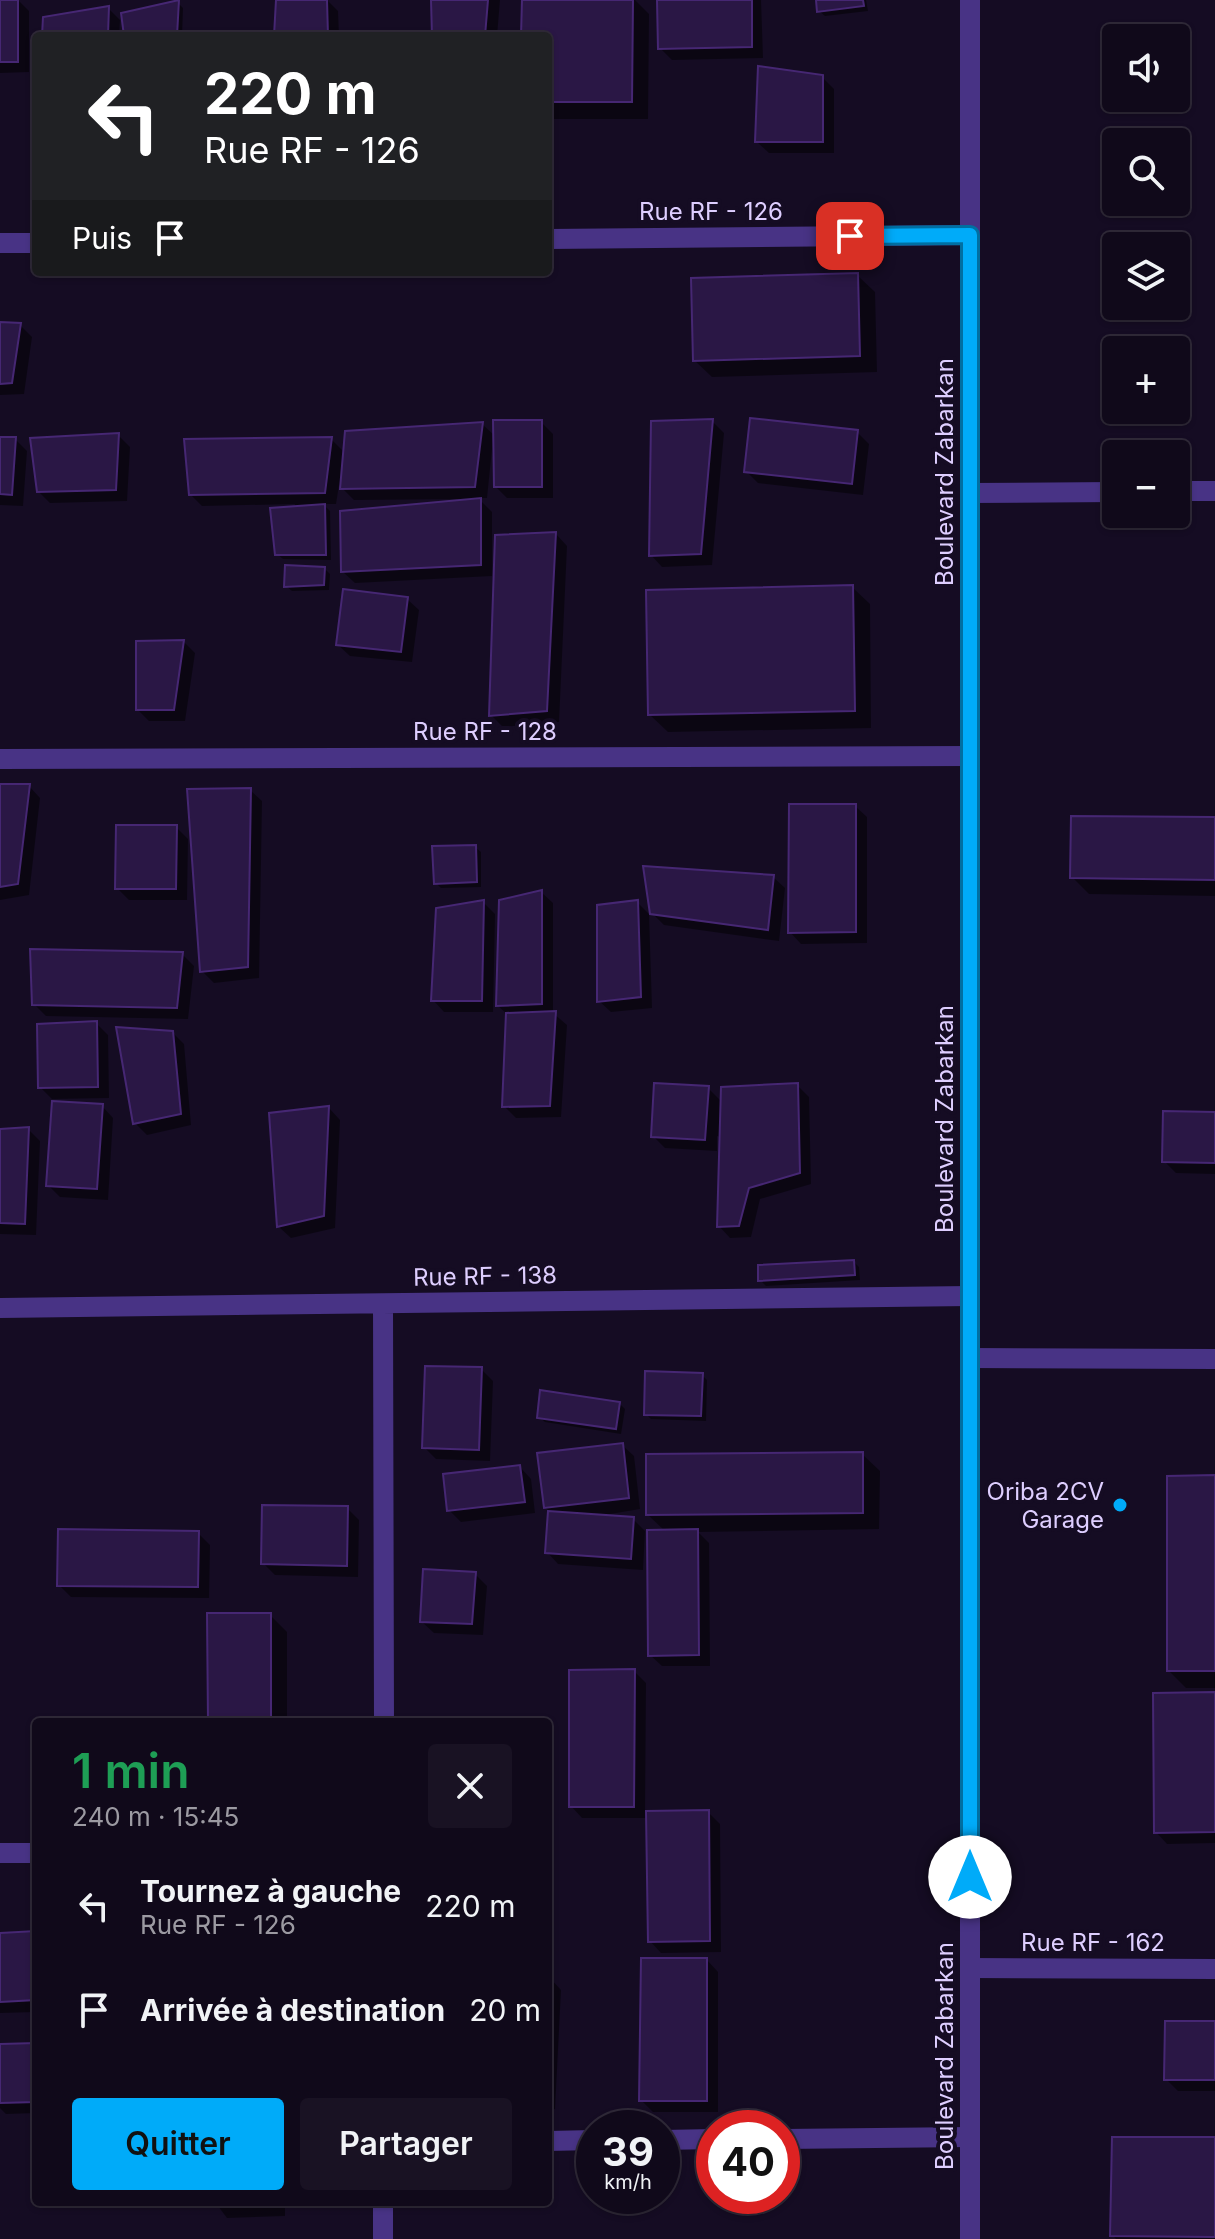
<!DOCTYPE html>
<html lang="fr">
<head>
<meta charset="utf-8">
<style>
  body { margin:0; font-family:Inter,sans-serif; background:#191223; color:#f1f3f6; height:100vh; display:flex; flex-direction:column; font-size:30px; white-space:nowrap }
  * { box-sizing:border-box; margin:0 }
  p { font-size:26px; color:#9c9aa2 }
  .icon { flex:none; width:44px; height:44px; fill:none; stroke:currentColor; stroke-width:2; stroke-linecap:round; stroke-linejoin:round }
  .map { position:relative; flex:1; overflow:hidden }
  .sheet { position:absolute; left:32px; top:1718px; width:520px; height:488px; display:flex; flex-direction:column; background:#10091a; border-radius:8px; box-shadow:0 2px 6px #0004,0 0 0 2px #302a39 }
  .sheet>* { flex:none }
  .guide { position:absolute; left:32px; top:32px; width:520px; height:244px; border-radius:8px; box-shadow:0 2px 6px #0004,0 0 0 2px #302a39; background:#202124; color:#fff; overflow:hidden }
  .fabs { position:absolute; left:1102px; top:24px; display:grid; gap:16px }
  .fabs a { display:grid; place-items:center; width:88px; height:88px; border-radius:8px; background:#10091a; box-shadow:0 2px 6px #0004,0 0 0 2px #302a39; font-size:40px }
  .speed { position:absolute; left:576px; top:2110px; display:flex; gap:16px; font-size:40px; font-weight:700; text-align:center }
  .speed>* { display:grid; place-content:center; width:104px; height:104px; border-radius:50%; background:#10091a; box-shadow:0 2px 6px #0004,0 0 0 2px #302a39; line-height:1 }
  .speed small { font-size:20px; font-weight:400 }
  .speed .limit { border:12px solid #d22; background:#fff; color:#111 }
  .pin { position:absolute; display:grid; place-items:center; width:68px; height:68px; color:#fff; margin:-34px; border-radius:16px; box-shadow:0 4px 12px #0006 }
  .me { position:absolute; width:88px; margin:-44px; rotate:0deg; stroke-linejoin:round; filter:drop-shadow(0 0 6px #0008) }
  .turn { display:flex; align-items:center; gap:28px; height:168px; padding:0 40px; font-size:36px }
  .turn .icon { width:104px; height:104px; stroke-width:2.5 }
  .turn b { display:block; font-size:56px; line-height:68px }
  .then { display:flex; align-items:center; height:76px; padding:0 40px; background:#0003; gap:16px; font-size:30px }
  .round { display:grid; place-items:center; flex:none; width:84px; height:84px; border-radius:8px; background:#191223 }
  .head { display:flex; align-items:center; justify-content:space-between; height:136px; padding:0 40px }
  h1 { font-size:48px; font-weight:600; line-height:60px; color:#1e9e55 }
  .cta { display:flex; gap:16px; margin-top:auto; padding:16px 40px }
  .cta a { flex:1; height:92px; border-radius:8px; background:#00abf9; color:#111; font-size:32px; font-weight:600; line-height:92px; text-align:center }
  .cta a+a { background:#191223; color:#f1f3f6 }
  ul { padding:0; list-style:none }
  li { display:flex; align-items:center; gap:24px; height:104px; padding:0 40px }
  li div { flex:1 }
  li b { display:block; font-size:30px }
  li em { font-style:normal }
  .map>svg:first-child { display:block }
  .shadow { fill:#0007 }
  .building { fill:#2a1745; stroke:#462773; stroke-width:2 }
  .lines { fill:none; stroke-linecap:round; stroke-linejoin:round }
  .minor { stroke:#483385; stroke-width:20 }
  .tertiary { stroke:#483385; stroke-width:20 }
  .route-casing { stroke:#006fa2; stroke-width:20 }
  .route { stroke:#00abf9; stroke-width:14 }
  .poi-dot { fill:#00abf9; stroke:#150c23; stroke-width:3 }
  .labels { text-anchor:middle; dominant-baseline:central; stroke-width:8; stroke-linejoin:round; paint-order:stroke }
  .street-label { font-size:24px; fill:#deceff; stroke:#150c23 }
  .poi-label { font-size:24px; fill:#deceff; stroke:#150c23; text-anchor:end }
</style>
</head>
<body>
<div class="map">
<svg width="1215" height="2239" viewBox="0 0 1215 2239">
  <rect width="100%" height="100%" fill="#150c23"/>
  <!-- shadow -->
  <path class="shadow" d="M 0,0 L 18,0 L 29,11 L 29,72 L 0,73 Z
    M 327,0 L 338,11 L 339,36 L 275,36 L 278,1 Z
    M 433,0 L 500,0 L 497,36 L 434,36 Z
    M 524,0 L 635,0 L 649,14 L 648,119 L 548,119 L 548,36 L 523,36 Z
    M 659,0 L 761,0 L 763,58 L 672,60 L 660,48 Z
    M 818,0 L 866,0 L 868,11 L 825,16 L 819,11 Z
    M 178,3 L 183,8 L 182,36 L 126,36 Z
    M 108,8 L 120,20 L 119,36 L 44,36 Z
    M 822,77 L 834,89 L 834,153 L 769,153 L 757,142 Z
    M 857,275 L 875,292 L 877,372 L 712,377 L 694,360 Z
    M 0,324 L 20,325 L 32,337 L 24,394 L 0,395 Z
    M 712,421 L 724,433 L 712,565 L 662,567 L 651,555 Z
    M 541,422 L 553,434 L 553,498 L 507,498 L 496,487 L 492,449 L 487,498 L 478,498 L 492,512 L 492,576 L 355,583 L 343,572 L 465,502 L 465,499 L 354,500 L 339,485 L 336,504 L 323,504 L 330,511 L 331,560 L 283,559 L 277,554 L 295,504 L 202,506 L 190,494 L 331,439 L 345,453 L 482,424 L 495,436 Z
    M 857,432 L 869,444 L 863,495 L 758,483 L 746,471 Z
    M 118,435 L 130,447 L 127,501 L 50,503 L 38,491 Z
    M 0,439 L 15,439 L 27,451 L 23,506 L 0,505 Z
    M 556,534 L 567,546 L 559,722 L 503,727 L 491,715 Z
    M 324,568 L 330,574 L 329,590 L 292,591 L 286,586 Z
    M 852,587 L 870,604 L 871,728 L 668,732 L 650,715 Z
    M 407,599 L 419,610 L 412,662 L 350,656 L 338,645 Z
    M 184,642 L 195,653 L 185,721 L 149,721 L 138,710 Z
    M 0,786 L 29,786 L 40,798 L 29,895 L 0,900 Z
    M 250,790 L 262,801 L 259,978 L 214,983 L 202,971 Z
    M 855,806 L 867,817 L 867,943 L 801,944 L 790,932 Z
    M 1215,819 L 1215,896 L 1089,894 L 1072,877 Z
    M 176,827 L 188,839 L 187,900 L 129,900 L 117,888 Z
    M 475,847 L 481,852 L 481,887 L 441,888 L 436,883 Z
    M 773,877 L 785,888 L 779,941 L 664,925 L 652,913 Z
    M 541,892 L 553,903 L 553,1013 L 567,1025 L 561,1117 L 516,1118 L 504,1106 L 508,1015 L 498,1006 Z
    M 483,902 L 495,914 L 493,1012 L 444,1012 L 433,1000 Z
    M 637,902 L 649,914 L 652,1008 L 611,1012 L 599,1001 Z
    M 182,954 L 194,966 L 188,1019 L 46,1016 L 34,1004 Z
    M 96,1023 L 108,1035 L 109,1098 L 52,1099 L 40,1087 Z
    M 172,1032 L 184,1044 L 191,1125 L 147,1135 L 135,1123 Z
    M 797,1085 L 809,1097 L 811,1184 L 760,1199 L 751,1237 L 730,1238 L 719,1226 L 721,1137 L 717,1136 L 717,1151 L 665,1148 L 653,1136 L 708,1088 L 722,1102 Z
    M 102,1106 L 113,1118 L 108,1200 L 60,1197 L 48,1185 Z
    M 329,1108 L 340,1120 L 335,1228 L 291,1238 L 279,1227 L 271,1115 Z
    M 1215,1114 L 1215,1174 L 1176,1173 L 1164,1161 Z
    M 28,1129 L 40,1141 L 36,1235 L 0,1234 L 0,1131 Z
    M 854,1262 L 859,1267 L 860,1280 L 766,1286 L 760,1280 Z
    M 481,1369 L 493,1381 L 490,1461 L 436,1459 L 424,1447 Z
    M 702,1375 L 707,1380 L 706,1421 L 651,1419 L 646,1414 Z
    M 620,1404 L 625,1409 L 621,1434 L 545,1422 L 539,1417 Z
    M 622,1445 L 634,1456 L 640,1509 L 598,1516 L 633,1519 L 645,1531 L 643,1570 L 558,1564 L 547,1552 L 550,1512 L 546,1508 Z
    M 862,1454 L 880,1471 L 879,1529 L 698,1532 L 709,1543 L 710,1666 L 662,1666 L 650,1655 L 665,1531 L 648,1515 Z
    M 520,1467 L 531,1479 L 535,1513 L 461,1522 L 449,1510 Z
    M 1215,1477 L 1215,1688 L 1186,1688 L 1169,1671 Z
    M 347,1508 L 359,1520 L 358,1577 L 275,1575 L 263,1563 Z
    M 198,1533 L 210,1545 L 209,1598 L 71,1597 L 59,1585 Z
    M 475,1574 L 487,1586 L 483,1635 L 434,1633 L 422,1622 Z
    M 270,1615 L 287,1632 L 287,1722 L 210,1722 Z
    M 634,1671 L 646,1683 L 645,1813 L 708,1812 L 720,1824 L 721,1952 L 661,1953 L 650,1941 L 648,1818 L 582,1818 L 571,1806 Z
    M 1215,1694 L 1215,1843 L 1167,1844 L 1156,1832 Z
    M 36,1933 L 36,2012 L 0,2013 L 0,1935 Z
    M 707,1960 L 718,1972 L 718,2112 L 653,2112 L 641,2100 Z
    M 550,1978 L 561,1990 L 555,2109 L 548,2110 Z
    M 1215,2023 L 1215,2091 L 1178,2091 L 1166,2079 Z
    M 36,2045 L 36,2113 L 6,2114 L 0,2108 L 0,2046 Z
    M 1215,2139 L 1215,2239 L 1116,2239 L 1112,2235 Z
    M 215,2202 L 285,2202 L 285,2216 L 227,2218 Z"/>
  <!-- building -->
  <path class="building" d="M 0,0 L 18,0 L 18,62 L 0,62 Z
    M 179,0 L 177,36 L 124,36 L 121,13 Z
    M 276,0 L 327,0 L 328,36 L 274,36 Z
    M 431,0 L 488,0 L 485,36 L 432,36 Z
    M 522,0 L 633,0 L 632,102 L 548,102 L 548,36 L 521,36 Z
    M 657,0 L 752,0 L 752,47 L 658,49 Z
    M 816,0 L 863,0 L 864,6 L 817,12 Z
    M 109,6 L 108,36 L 42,36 L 43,17 Z
    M 758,66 L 823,75 L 823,142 L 755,142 Z
    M 858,273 L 860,356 L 693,361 L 691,278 Z
    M 0,322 L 21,323 L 12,383 L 0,384 Z
    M 750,418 L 858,430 L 852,484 L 744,472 Z
    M 713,419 L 701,554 L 649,556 L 651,421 Z
    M 493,420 L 542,420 L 542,487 L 494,487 Z
    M 483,422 L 475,487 L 340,489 L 345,431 Z
    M 119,433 L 116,490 L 37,492 L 30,438 Z
    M 0,437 L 16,437 L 12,495 L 0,494 Z
    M 332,437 L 325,493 L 189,495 L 184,439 Z
    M 481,498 L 481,565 L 341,572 L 340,511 Z
    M 325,504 L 326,555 L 275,555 L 270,508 Z
    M 556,532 L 547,711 L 489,716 L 495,535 Z
    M 285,565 L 325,567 L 324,585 L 284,587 Z
    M 853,585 L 855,711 L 648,715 L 646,590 Z
    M 343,589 L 408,597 L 401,652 L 336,645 Z
    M 184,640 L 174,710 L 136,710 L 136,641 Z
    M 0,784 L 30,784 L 18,884 L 0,887 Z
    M 251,788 L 248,967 L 200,972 L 187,789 Z
    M 789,804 L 856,804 L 856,932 L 788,933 Z
    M 1071,816 L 1215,817 L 1215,880 L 1070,878 Z
    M 116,825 L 177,825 L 176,889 L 115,889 Z
    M 476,845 L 477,882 L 434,884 L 432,846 Z
    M 643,866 L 774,875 L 768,930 L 650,914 Z
    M 542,890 L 542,1004 L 496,1006 L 499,900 Z
    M 484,900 L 482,1001 L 431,1001 L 436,908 Z
    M 638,900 L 641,997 L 597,1002 L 597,905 Z
    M 30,949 L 183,952 L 177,1008 L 32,1005 Z
    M 556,1011 L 550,1106 L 502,1107 L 506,1013 Z
    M 97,1021 L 98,1087 L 38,1088 L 37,1024 Z
    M 116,1027 L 173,1031 L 181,1114 L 133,1124 Z
    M 654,1083 L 709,1086 L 705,1140 L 651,1137 Z
    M 798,1083 L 800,1173 L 749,1188 L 739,1226 L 717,1227 L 721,1087 Z
    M 52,1101 L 103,1104 L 97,1189 L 46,1186 Z
    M 329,1106 L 324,1216 L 277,1227 L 269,1113 Z
    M 1163,1111 L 1215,1112 L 1215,1163 L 1162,1162 Z
    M 29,1127 L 25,1224 L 0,1223 L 0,1129 Z
    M 854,1260 L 855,1275 L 758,1281 L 758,1265 Z
    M 425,1366 L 482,1367 L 479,1450 L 422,1448 Z
    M 645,1371 L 703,1373 L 701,1416 L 644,1415 Z
    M 540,1390 L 620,1402 L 616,1429 L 537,1418 Z
    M 623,1443 L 629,1498 L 544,1508 L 537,1453 Z
    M 863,1452 L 863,1513 L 646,1515 L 646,1454 Z
    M 520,1465 L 525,1502 L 447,1511 L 443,1474 Z
    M 1215,1475 L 1215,1671 L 1167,1671 L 1167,1476 Z
    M 262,1505 L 348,1506 L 347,1566 L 261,1564 Z
    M 548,1511 L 634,1517 L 631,1559 L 545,1553 Z
    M 58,1529 L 199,1531 L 198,1587 L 57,1586 Z
    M 698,1529 L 699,1655 L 648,1656 L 647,1530 Z
    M 423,1569 L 476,1572 L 472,1624 L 420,1622 Z
    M 207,1613 L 271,1613 L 271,1722 L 208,1722 Z
    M 635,1669 L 634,1807 L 569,1807 L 569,1670 Z
    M 1215,1692 L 1215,1832 L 1154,1833 L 1153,1693 Z
    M 709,1810 L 710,1941 L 648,1942 L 646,1811 Z
    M 36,1931 L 36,2000 L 0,2002 L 0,1933 Z
    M 641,1958 L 707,1958 L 707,2101 L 639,2101 Z
    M 1165,2021 L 1215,2021 L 1215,2080 L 1164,2080 Z
    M 36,2043 L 36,2102 L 0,2103 L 0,2044 Z
    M 1112,2137 L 1215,2137 L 1215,2237 L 1110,2236 Z
    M 213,2202 L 274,2202 L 274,2205 L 213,2207 Z"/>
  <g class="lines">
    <!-- minor -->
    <path class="minor" d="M 548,239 L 970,235
      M 0,243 L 36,243
      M 1176,491 L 1215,491
      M 970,493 L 1116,492
      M 0,759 L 970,756
      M 383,1304 L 384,1722
      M 0,1308 L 970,1296
      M 970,1358 L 1215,1359
      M 0,1853 L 36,1853
      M 970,1968 L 1215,1969
      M 782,2139 L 970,2137
      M 662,2140 L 714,2139
      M 548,2141 L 594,2140
      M 383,2239 L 383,2202"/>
    <!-- tertiary -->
    <path class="tertiary" d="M 970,0 L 970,2239"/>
  </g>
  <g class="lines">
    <!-- route casing -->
    <g class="route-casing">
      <path id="route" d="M 850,236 L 970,235 L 970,1877"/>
    </g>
    <!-- route -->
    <use href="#route" class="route"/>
  </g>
  <!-- markers -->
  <circle class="poi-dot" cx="1120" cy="1505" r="8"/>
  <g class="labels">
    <!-- street labels -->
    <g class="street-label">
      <text x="711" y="211">Rue RF - 126</text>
      <text transform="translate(944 472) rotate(-90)">Boulevard Zabarkan</text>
      <text x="485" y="731">Rue RF - 128</text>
      <text transform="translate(944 1119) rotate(-90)">Boulevard Zabarkan</text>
      <text transform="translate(485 1276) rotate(-1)">Rue RF - 138</text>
      <text x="1093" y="1942">Rue RF - 162</text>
      <text transform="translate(944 2056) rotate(-90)">Boulevard Zabarkan</text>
    </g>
    <!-- poi labels -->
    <g class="poi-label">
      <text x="1104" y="1491">Oriba 2CV<tspan x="1104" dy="28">Garage</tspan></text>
    </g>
  </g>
</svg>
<div class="fabs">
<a><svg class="icon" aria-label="sound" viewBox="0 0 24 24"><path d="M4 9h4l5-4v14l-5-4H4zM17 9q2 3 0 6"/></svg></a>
<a><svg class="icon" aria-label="search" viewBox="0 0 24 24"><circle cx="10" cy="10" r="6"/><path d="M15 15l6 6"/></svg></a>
<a><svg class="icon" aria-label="layers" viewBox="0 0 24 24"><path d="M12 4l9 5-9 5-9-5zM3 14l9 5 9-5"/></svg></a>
<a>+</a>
<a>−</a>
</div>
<div class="speed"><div>39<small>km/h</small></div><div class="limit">40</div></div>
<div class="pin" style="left:850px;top:236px;background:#d93025"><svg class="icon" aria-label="arrive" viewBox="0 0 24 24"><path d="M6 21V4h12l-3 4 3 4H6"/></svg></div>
<svg class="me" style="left:970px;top:1877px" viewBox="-20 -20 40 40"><circle r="19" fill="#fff"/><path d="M0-13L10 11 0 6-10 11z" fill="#00abf9"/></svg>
<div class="guide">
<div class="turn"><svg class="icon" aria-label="left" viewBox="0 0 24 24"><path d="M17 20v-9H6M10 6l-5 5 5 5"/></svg><div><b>220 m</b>Rue RF - 126</div></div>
<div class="then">Puis<svg class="icon" aria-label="arrive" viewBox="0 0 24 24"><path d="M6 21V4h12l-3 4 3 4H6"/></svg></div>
</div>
<section class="sheet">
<div class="head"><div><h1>1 min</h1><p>240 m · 15:45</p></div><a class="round"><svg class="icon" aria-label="close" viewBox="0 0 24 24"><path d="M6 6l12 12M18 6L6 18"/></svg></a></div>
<ul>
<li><svg class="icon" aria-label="left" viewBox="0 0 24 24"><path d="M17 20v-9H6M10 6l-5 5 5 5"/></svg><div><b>Tournez à gauche</b><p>Rue RF - 126</p></div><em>220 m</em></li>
<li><svg class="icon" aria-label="arrive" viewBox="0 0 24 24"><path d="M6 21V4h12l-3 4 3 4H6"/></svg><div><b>Arrivée à destination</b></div><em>20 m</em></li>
</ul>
<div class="cta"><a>Quitter</a><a>Partager</a></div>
</section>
</div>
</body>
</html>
